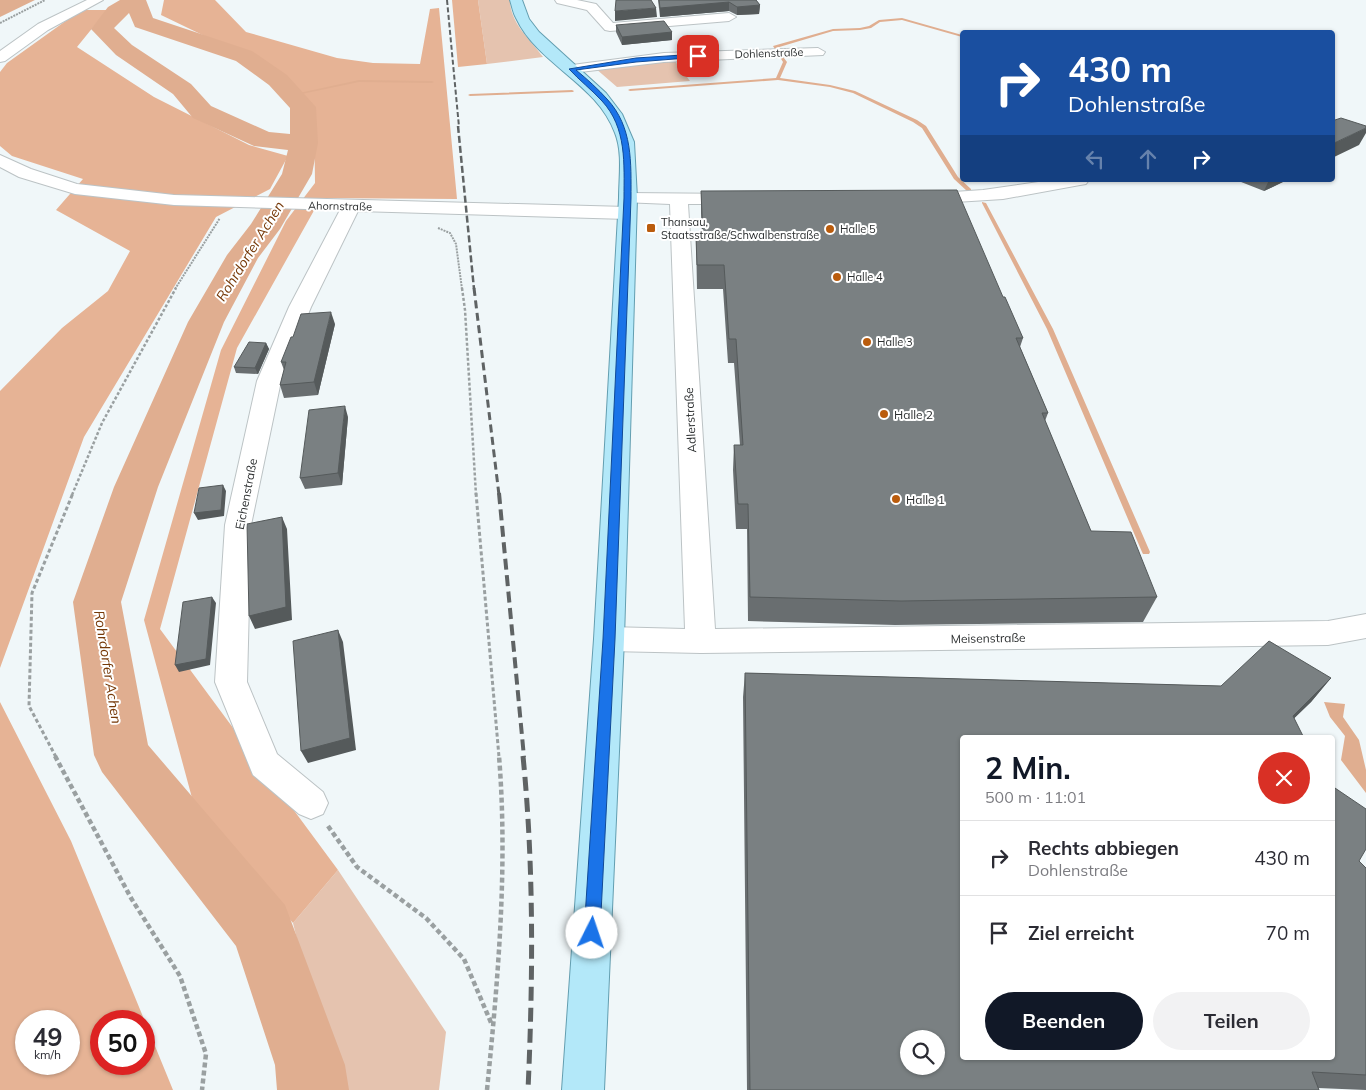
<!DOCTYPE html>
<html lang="de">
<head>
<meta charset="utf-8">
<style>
  body { margin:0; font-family:Mulish,sans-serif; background:#f2f2f3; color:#2b2b33; height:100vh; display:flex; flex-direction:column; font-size:19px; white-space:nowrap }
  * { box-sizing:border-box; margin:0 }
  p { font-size:16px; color:#7c7c81 }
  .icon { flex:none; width:28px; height:28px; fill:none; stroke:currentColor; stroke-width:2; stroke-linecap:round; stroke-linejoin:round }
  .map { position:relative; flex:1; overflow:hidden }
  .drawer { position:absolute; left:960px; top:735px; width:375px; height:325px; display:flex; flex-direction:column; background:#fff; border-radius:5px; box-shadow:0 1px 4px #0004 }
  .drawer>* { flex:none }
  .hud { position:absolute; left:960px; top:30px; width:375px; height:152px; border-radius:5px; box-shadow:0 1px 4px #0004; background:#1a4fa0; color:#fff; overflow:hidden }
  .fabs { position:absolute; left:900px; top:1030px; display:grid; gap:10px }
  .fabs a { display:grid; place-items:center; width:45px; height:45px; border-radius:50%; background:#fff; box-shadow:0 1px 4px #0004; font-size:25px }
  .speed { position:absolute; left:15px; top:1010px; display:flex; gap:10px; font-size:25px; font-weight:700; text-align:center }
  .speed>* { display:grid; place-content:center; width:65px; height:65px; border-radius:50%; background:#fff; box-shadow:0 1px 4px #0004; line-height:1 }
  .speed small { font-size:12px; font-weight:400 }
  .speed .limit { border:8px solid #d22; background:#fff; color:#111 }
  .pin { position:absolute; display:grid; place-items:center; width:42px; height:42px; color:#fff; margin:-21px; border-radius:10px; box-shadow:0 2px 8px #0006 }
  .me { position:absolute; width:55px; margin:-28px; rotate:4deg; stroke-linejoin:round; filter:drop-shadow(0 0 4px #0008) }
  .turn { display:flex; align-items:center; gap:18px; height:105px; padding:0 25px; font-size:22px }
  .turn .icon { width:65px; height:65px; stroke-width:2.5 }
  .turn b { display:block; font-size:35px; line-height:42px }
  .lanes { display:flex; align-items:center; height:48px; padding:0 25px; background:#0003; justify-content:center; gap:25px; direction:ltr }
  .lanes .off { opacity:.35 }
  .round { display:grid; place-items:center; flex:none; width:52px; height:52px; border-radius:26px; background:#f2f2f3 }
  .headline { display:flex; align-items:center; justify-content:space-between; height:85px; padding:0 25px }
  h1 { font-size:30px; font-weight:700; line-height:38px; color:#111827 }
  .cta { display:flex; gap:10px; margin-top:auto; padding:10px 25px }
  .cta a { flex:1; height:58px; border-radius:30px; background:#111827; color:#fff; font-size:20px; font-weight:700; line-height:58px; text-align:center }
  .cta a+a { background:#f2f2f3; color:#2b2b33 }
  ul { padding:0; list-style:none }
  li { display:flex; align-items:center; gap:15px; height:75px; padding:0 25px; border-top:1px solid #e1e1e2 }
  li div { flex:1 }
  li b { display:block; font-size:19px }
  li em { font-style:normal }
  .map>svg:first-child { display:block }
  .green { fill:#e5c3af }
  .forest { fill:#e6b395; fill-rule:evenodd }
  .water { fill:#e0ae90 }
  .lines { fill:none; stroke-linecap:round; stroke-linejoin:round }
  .stream { fill:#e0ae90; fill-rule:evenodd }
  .river { fill:#e0ae90; fill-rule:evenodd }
  .minor-casing { stroke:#bcc3c5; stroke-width:2 }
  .major-casing { stroke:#639eb0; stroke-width:2 }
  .path-far3 { stroke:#9aa0a1; stroke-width:2; stroke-dasharray:2 1; stroke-linecap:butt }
  .path-far2 { stroke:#9aa0a1; stroke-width:2.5; stroke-dasharray:3 2; stroke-linecap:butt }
  .path-far1 { stroke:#9aa0a1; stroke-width:3; stroke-dasharray:4 2.5; stroke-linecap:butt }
  .path { stroke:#9aa0a1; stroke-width:4.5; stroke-dasharray:5 3; stroke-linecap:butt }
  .minor { fill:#fff; fill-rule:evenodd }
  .major { fill:#b3e8f9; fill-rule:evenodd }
  .rail-far4 { stroke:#5f6364; stroke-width:2; stroke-dasharray:5 2.5; stroke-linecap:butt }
  .rail-far3 { stroke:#5f6364; stroke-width:2.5; stroke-dasharray:7 3; stroke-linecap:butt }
  .rail-far2 { stroke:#5f6364; stroke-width:3; stroke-dasharray:8 4.5; stroke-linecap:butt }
  .rail-far1 { stroke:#5f6364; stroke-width:4; stroke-dasharray:11 5.5; stroke-linecap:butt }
  .rail { stroke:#5f6364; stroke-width:5; stroke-dasharray:14 7; stroke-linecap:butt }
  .wall { fill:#696e70 }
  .shaded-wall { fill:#555a5b }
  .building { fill:#7a8082; stroke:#555a5b; fill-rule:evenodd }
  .route { fill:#1a73e8; stroke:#114b97 }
  .poi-dot { fill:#ba5c0d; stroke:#fff; stroke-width:2 }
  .labels { text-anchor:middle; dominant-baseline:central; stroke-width:4; stroke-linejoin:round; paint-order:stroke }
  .far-street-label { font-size:11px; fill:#2c2f30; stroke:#fff }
  .far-poi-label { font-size:11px; fill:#2c2f30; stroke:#fff; text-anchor:start }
  .poi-label { font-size:12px; fill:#2c2f30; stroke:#fff; text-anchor:start }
  .street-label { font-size:12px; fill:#2c2f30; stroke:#fff }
  .water-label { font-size:14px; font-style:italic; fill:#763908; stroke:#fff }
</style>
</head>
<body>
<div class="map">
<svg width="1366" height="1090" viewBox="0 0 1366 1090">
  <rect width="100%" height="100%" fill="#f0f7f9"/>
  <!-- green -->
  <path class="green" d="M 478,0 L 510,0 C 510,23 530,39 543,57 L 487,64 Z
    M 675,61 L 690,81 L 617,87 L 595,68 Z
    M 338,870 L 446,1032 L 439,1090 L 330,1090 L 329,1068 L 293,923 Z"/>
  <!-- forest -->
  <path class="forest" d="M 164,0 L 215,0 L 246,32 L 337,58 L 373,63 L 420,64 L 430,9 L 439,8 L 457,199 L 321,198 L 237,348 L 160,629 L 338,870 L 293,923 L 195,809 L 144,620 L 221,350 L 286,221 L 315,183 L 314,107 L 242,54 L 161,15 Z
    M 452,0 L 478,0 L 487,64 L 458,67 Z
    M 81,10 L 107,10 L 77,47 L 154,97 L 249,145 L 288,156 L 270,189 L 216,217 L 84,437 L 0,668 L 0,391 L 62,328 L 108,291 L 130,251 L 56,210 L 83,179 L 12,156 L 0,146 L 0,72 L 7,63 Z
    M 0,702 L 71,841 L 173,1090 L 0,1090 ZM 69,1021 L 69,1064 L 26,1064 L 26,1021 ZM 101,1021 L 144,1021 L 144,1064 L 101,1064 Z"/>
  <!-- water -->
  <path class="water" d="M 0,0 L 35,0 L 0,17 Z
    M 1324,702 L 1345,704 L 1343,717 L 1359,740 L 1366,770 L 1366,793 L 1341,760 L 1345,736 L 1330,717 Z"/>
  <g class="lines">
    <!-- stream -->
    <path class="stream" d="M 902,18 L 962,35 L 962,37 L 902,20 L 880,22 L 871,28 L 860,30 L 833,31 L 776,48 L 787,62 L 780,78 L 830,85 L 855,91 L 917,120 L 926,126 L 958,177 L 971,189 L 971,191 L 967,191 L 954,179 L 922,128 L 913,122 L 853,93 L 830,87 L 778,80 L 630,91 L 628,90 L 630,89 L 776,78 L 783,62 L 773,46 L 833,29 L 860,28 L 869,26 L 879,20 Z
      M 359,80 L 432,81 L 434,82 L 432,83 L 359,82 L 292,96 L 290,95 Z
      M 572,90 L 574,91 L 573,92 L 470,96 L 468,95 L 470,94 Z
      M 982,202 L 986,203 L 1053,329 L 1150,552 L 1149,554 L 1143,554 L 1142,552 L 1047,329 L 982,203 Z"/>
    <!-- river -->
    <path class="river" d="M 120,0 L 146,0 L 153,18 L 252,51 L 287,75 L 316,107 L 318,143 L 312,174 L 280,229 L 258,258 L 224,322 L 158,487 L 121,602 L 148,745 L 285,905 L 345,1065 L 349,1090 L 277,1090 L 275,1065 L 236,946 L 102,772 L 94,755 L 73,602 L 114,487 L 188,322 L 227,255 L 251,224 L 282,174 L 288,150 L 254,146 L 193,118 L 173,94 L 116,55 L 91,29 L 108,7 ZM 129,13 L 135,27 L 236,61 L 269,85 L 290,108 L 290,134 L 269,132 L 211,106 L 191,84 L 132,45 L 114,28 Z"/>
    <!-- minor casing -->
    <g class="minor-casing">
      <path id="minor" d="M 87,0 L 103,0 L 48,30 L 5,61 L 0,62 L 0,51 L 38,24 Z
        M 555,0 L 577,0 L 596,4 L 613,23 L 729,13 L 736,17 L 729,21 L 610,31 L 605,30 L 587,10 L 557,3 Z
        M 818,48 L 825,52 L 823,55 L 664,62 L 572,73 L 567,72 L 565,69 L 567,66 L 572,65 L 664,53 Z
        M 0,155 L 31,169 L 77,184 L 174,195 L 627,207 L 634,209 L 636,213 L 634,217 L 627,219 L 358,211 L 311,307 L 281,381 L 251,525 L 247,682 L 277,754 L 323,792 L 328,803 L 323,814 L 311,819 L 299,814 L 253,775 L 215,682 L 225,525 L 257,381 L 289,307 L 340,210 L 174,205 L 75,194 L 19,177 L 0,167 Z
        M 1052,180 L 1089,180 L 1086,184 L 1080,185 L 1003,199 L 924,204 L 918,203 L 915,199 L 918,195 L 924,194 L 983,190 Z
        M 628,193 L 739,194 L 745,195 L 748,199 L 745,203 L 739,204 L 688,204 L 715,629 L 1328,621 L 1366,614 L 1366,638 L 1328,645 L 701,653 L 609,651 L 598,647 L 594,639 L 598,631 L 609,627 L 685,629 L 670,204 L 622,202 L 619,198 L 622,194 Z"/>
    </g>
    <!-- major casing -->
    <g class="major-casing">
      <path id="major" d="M 510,0 L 522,0 L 529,19 L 539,32 L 606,93 L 622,114 L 634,142 L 637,198 L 624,639 L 604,1090 L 562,1090 L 594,639 L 619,198 C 619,177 623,153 615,133 C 597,83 538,65 516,18 C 513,13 512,6 510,0 Z"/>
    </g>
    <!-- path-far3 -->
    <path class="path-far3" d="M 0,23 L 45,0
      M 438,228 L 450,233 L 456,244 L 462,289
      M 175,289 L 220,218"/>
    <!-- path-far2 -->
    <path class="path-far2" d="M 462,288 L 465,310 L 476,495
      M 72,495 L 102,423 L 176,288"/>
    <!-- path-far1 -->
    <path class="path-far1" d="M 476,493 L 499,757
      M 56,757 L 29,706 L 32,593 L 73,493"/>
    <!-- path -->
    <path class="path" d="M 55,756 L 131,898 L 180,976 L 206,1054 L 202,1090
      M 328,826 L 357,867 L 426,918 L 464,959 L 492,1025
      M 487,1090 C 498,979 508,867 499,756"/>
    <!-- minor -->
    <use href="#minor" class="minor"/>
    <!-- major -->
    <use href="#major" class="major"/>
    <!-- rail-far4 -->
    <path class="rail-far4" d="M 447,0 L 459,127"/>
    <!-- rail-far3 -->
    <path class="rail-far3" d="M 458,126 L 474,289"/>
    <!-- rail-far2 -->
    <path class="rail-far2" d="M 474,288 L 499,495"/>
    <!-- rail-far1 -->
    <path class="rail-far1" d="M 499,493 L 524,757"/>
    <!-- rail -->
    <path class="rail" d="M 523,756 C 534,867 533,979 528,1090"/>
  </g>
  <!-- wall -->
  <path class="wall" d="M 658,0 L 756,0 L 760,5 L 759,14 L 737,15 L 729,11 L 660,17 Z
    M 616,25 L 672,32 L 672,40 L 622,45 L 616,32 Z
    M 1236,180 L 1287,180 L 1264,191 Z
    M 701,191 L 1003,297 L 1023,338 L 1020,347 L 1048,413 L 1045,421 L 1091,531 L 1157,597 L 1143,622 L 895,625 L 748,621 L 747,529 L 736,529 L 733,470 L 734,445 L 740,445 L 734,363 L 728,363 L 723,289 L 697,289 L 696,237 L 702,236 L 701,213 Z
    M 335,324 L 318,395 L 284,398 L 280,385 L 284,370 L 281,362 L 293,337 Z
    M 266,343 L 269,349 L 258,374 L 236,373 L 234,367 Z
    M 348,417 L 342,485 L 305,489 L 300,478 Z
    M 745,673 L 1221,686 L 1331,678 L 1311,702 L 1294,718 L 1359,861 L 1366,868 L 1366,1090 L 1318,1088 L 1319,1090 L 747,1090 L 743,697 Z"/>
  <!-- shaded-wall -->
  <path class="shaded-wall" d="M 729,2 L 729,11 L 660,17 L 660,8 Z
    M 760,5 L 759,14 L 737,15 L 737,7 Z
    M 656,8 L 657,17 L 615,21 L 615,11 Z
    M 672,32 L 672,40 L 622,45 L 622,37 Z
    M 1366,128 L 1366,133 L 1359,145 L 1332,158 L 1332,144 Z
    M 1269,180 L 1287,180 L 1264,191 Z
    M 331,312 L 335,324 L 318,395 L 314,382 Z
    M 266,343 L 269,349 L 258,374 L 255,368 Z
    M 345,406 L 348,417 L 342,485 L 338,473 Z
    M 223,485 L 226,491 L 224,516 L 198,520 L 194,513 Z
    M 282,517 L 287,529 L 292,620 L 255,629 L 249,616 Z
    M 212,597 L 216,603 L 210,665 L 179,672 L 175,665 Z
    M 338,630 L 343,642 L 356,750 L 308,763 L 301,751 Z
    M 1331,678 L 1311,702 L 1274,738 L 1293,716 Z"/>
  <!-- building -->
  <path class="building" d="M 616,0 L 651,0 L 656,8 L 615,11 Z
    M 659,0 L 756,0 L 760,5 L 737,7 L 729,2 L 660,8 Z
    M 664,21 L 672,32 L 622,37 L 616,25 Z
    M 1341,118 L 1366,126 L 1366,128 L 1332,144 L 1332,121 Z
    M 957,190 L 1003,297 L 1005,297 L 1023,338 L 1016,338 L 1048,413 L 1042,413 L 1091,531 L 1131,532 L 1157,597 L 901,601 L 750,597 L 748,504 L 738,504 L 734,445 L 743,445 L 736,339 L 729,339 L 724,265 L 697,265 L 696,237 L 703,236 L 701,191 Z
    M 331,312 L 314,382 L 280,385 L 286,362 L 281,362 L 291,337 L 293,337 L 301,314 Z
    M 249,342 L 266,343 L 255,368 L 234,367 Z
    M 345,406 L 338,473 L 300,478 L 309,410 Z
    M 223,485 L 221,510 L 194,513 L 199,488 Z
    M 282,517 L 286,607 L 249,616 L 247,524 Z
    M 212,597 L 206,659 L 175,665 L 183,602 Z
    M 338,630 L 350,738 L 301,751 L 293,641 Z
    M 1269,641 L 1331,678 L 1293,716 L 1304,738 L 962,738 L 962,1058 L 1332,1058 L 1332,786 L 1366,809 L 1366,849 L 1359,861 L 1366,868 L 1366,1075 L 1312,1072 L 1319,1090 L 750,1090 L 745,673 L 1221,686 ZM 909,1039 L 936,1039 L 936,1066 L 909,1066 Z"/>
  <!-- route -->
  <path class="route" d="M 698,54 L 700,57 L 636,62 L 576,70 C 587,79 598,89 607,99 C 633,127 631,163 631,198 L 615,639 L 600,933 L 597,939 L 592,941 L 586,939 L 584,933 L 603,639 L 624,198 C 624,164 627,128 602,101 C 592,90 579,80 569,69 L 636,58 Z"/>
  <!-- markers -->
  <g class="poi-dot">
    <rect x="646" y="223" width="10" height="10" rx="2.5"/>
    <circle cx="830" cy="229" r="5"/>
    <circle cx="837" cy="277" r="5"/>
    <circle cx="867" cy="342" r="5"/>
    <circle cx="884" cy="414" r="5"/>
    <circle cx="896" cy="499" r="5"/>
  </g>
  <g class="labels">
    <!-- far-street labels -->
    <g class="far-street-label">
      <text transform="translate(769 53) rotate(-2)">Dohlenstraße</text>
      <text transform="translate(340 206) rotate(1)">Ahornstraße</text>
    </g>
    <!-- far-poi labels -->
    <g class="far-poi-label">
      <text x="661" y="222">Thansau,<tspan x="661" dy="13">Staatsstraße/Schwalbenstraße</tspan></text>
      <text x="840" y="229">Halle 5</text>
      <text x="847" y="277">Halle 4</text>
      <text x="877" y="342">Halle 3</text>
    </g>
    <!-- poi labels -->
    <g class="poi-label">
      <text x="894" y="414">Halle 2</text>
      <text x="906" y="499">Halle 1</text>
    </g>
    <!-- street labels -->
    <g class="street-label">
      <text transform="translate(690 420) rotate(-93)">Adlerstraße</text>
      <text transform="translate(246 494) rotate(-79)">Eichenstraße</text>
      <text transform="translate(988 638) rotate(-1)">Meisenstraße</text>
    </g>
    <!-- water labels -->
    <g class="water-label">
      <text transform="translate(250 251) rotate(-58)">Rohrdorfer Achen</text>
      <text transform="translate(108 667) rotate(81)">Rohrdorfer Achen</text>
    </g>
  </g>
</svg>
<div class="fabs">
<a><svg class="icon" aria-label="search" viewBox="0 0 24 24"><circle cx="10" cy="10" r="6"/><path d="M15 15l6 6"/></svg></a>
</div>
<div class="speed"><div>49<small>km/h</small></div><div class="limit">50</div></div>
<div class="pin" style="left:698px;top:56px;background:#d93025"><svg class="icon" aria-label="arrive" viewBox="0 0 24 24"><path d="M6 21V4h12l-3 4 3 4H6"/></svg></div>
<svg class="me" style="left:592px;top:933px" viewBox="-20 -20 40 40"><circle r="19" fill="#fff"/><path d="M0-13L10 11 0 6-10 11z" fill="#1a73e8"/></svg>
<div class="hud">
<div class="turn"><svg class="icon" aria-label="right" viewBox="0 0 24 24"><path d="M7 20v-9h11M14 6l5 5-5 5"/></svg><div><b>430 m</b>Dohlenstraße</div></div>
<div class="lanes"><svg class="icon off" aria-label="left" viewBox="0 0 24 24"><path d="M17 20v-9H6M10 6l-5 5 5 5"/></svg><svg class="icon off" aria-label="ahead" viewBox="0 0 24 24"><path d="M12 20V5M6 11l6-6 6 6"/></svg><svg class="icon" aria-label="right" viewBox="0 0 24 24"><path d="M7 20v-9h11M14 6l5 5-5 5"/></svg></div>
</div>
<section class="drawer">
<div class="headline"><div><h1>2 Min.</h1><p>500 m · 11:01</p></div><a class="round" style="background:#d93025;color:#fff"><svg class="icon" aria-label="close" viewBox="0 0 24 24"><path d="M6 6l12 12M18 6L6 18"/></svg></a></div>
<ul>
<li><svg class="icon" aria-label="right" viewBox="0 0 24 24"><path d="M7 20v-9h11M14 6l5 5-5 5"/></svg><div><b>Rechts abbiegen</b><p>Dohlenstraße</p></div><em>430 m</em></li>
<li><svg class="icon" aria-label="arrive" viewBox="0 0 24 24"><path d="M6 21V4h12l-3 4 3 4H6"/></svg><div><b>Ziel erreicht</b></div><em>70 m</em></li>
</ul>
<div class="cta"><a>Beenden</a><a>Teilen</a></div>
</section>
</div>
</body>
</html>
